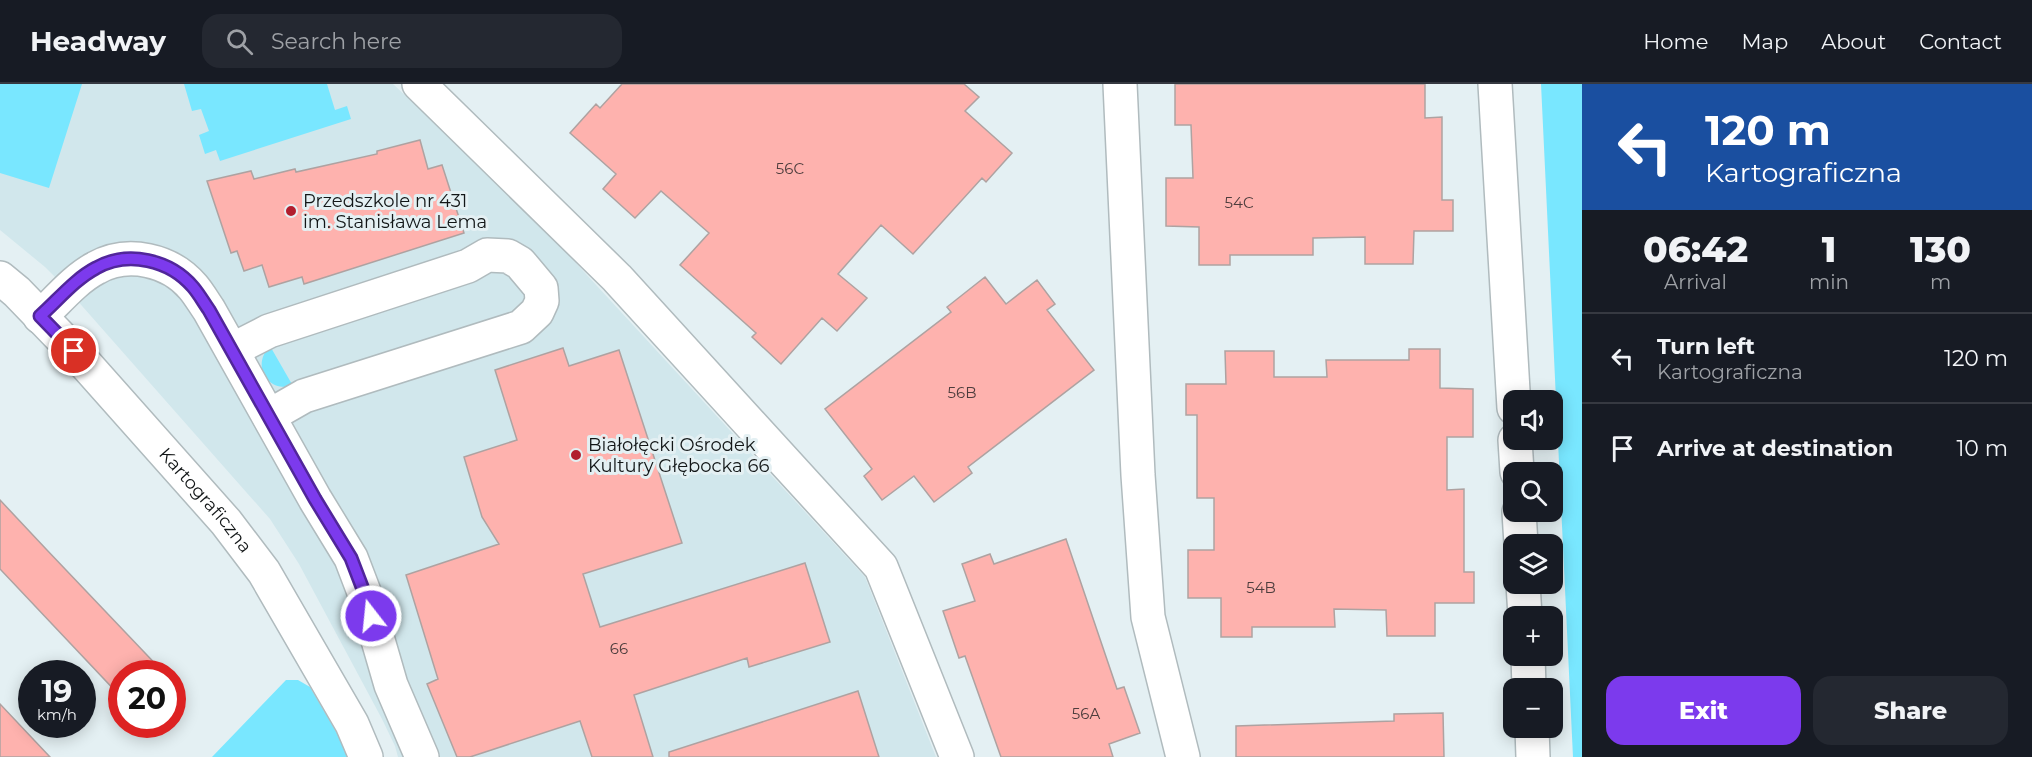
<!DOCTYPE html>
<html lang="en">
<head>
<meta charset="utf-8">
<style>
  body { margin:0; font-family:Montserrat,sans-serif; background:#242831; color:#f1f3f6; height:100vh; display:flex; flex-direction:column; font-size:22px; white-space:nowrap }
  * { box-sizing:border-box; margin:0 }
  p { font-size:20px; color:#9ea1a6 }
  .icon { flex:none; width:33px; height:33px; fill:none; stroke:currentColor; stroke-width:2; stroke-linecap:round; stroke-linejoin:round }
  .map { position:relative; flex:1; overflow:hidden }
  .sheet { display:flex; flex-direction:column; background:#171b24; width:450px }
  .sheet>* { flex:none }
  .top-card { background:#1a4fa0; color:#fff; overflow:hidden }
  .tools { position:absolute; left:1503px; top:306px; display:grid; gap:12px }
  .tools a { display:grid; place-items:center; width:60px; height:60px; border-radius:12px; background:#171b24; box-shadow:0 3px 15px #0003; font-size:30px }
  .speed { position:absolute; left:18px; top:576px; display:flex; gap:12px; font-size:30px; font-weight:700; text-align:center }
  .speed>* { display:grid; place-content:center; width:78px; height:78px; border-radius:50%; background:#171b24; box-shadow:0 3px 15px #0003; line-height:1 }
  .speed small { font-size:15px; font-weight:400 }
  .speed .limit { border:9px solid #d22; background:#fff; color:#111 }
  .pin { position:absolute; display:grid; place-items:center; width:51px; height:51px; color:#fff; margin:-26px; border:3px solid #fff; border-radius:50%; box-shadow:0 2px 6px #0007 }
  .me { position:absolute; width:66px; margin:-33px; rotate:344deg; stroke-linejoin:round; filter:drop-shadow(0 0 4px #0008) }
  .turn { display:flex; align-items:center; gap:21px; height:126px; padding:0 24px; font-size:27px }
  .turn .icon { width:78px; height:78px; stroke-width:2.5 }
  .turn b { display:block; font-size:42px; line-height:51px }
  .eta { display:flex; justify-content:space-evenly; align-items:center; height:102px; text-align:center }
  .eta b { font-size:36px; font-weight:800; line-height:42px }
  .button { display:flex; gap:12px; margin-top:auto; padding:12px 24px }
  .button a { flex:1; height:69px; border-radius:18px; background:#7c3aed; color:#fff; font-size:24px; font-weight:800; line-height:69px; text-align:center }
  .button a+a { background:#242831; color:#f1f3f6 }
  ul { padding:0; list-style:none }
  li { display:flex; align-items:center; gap:18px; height:90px; padding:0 24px; border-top:2px solid #363941 }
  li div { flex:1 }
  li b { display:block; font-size:22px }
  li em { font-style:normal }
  header { display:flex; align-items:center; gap:36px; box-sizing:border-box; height:84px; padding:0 30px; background:#171b24; border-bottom:2px solid #363941 }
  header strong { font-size:28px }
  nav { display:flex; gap:33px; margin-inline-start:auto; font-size:21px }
  .search { width:420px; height:54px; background:#242831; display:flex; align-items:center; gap:15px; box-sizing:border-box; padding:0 21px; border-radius:18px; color:#9ea1a6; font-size:22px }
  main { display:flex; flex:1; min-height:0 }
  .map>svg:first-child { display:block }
  .built { fill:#d1e7ec }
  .green { fill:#79e7ff }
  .building { fill:#feb2ae; stroke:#aea2a1; stroke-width:1.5 }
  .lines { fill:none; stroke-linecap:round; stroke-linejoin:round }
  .minor-casing { stroke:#b0bbbe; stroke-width:36 }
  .minor { stroke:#fff; stroke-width:33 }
  .route-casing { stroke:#51269a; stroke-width:15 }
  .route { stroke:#7c3aed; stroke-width:10 }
  .poi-dot { fill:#b11e2e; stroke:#e4f0f3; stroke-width:2 }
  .labels { text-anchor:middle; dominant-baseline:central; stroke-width:6; stroke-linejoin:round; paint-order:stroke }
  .number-label { font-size:15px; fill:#4d3d3d }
  .poi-label { font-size:18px; fill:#121617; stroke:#e4f0f3; text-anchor:start }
  .street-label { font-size:18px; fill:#121617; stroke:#e4f0f3 }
</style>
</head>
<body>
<header>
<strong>Headway</strong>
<div class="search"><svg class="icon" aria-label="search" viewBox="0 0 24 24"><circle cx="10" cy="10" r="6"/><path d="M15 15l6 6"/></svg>Search here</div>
<nav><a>Home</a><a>Map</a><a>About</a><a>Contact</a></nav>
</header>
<main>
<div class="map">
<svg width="1582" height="673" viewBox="0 0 1582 673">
  <rect width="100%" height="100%" fill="#e4f0f3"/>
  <!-- built -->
  <path class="built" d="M 0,0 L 393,0 L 528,127 L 865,493 L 936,673 L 398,673 L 395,662 L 382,635 L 299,480 L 270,435 L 68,206 L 45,183 L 0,146 Z"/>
  <!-- green -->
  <path class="green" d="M 0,0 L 82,0 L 49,104 L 0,89 Z
    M 184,0 L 327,0 L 335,26 L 347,22 L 351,35 L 220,77 L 216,66 L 205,70 L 199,51 L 209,47 L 201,25 L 192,27 Z
    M 1541,0 L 1582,0 L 1582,673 L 1573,673 Z
    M 270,262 L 293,302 C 267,309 251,281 270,262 Z
    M 286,596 L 298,596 L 310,603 L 351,673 L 212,673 Z"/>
  <!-- building -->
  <path class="building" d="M 622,0 L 964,0 L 979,13 L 965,27 L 1012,69 L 986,98 L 982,94 L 913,170 L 881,141 L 838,190 L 867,214 L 837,247 L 822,234 L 781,280 L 752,253 L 756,249 L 680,181 L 709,149 L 661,107 L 635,134 L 603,105 L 616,90 L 570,49 L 596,20 L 600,24 Z
    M 1175,0 L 1425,0 L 1425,34 L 1442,33 L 1442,116 L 1453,116 L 1453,147 L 1414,147 L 1413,180 L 1365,180 L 1365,153 L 1313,154 L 1313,171 L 1230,171 L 1230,181 L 1199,181 L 1199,143 L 1166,142 L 1166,94 L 1193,94 L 1191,41 L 1175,41 Z
    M 420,56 L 428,85 L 442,81 L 464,149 L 304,200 L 302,193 L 269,203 L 262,181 L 244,187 L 237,167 L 231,169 L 207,97 L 251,87 L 254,95 L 295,85 L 296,88 L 377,70 L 377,67 Z
    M 985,193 L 1006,220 L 1037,196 L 1055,220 L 1047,226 L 1094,286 L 968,383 L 972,389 L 934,418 L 914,392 L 882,416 L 864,392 L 872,385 L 825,325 L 951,228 L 947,223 Z
    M 563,264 L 569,282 L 619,266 L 682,459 L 583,490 L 600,543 L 805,479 L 830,558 L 749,583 L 747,574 L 634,611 L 653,673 L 592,673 L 580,637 L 470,673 L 457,673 L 427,600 L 438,595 L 406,491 L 499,460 L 482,433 L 464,373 L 517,356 L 495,286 Z
    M 1409,265 L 1440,265 L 1440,304 L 1473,305 L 1473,353 L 1447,353 L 1447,406 L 1464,405 L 1464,488 L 1474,488 L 1474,519 L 1435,519 L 1435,552 L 1387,552 L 1386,526 L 1334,525 L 1335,543 L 1252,543 L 1252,553 L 1221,553 L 1221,514 L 1188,514 L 1188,466 L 1214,466 L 1214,414 L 1197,414 L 1197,331 L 1186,331 L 1186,300 L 1226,300 L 1225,267 L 1274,267 L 1274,293 L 1327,293 L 1326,276 L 1409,276 Z
    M 0,416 L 46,465 L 165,590 L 122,590 L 122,614 L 0,485 Z
    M 1066,455 L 1117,605 L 1124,603 L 1140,649 L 1109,660 L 1113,673 L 1001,673 L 965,572 L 959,574 L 943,527 L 975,517 L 962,480 L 990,470 L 994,480 Z
    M 858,607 L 879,673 L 669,673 L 669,668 Z
    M 0,620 L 50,673 L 0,673 Z
    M 1443,629 L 1444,673 L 1236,673 L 1236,642 L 1394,637 L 1394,630 Z"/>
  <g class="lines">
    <!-- minor casing -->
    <g class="minor-casing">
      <g id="minor">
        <path d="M 419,0 L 617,194 L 881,483 L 957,673"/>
        <path d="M 1120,0 L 1138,391 L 1148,533 L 1183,673"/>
        <path d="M 1495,0 L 1514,324"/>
        <path id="s1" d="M 0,194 L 17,208 L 74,267 L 226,438 L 264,488 L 352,640 L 366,673"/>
        <path d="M 40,233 C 58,216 75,195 96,184 C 128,166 170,176 193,203 C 199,210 204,219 209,226 L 315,415 L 351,474 L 364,508 L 391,601 L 422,673"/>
        <path d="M 232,266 L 269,247 L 468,182 L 487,171 L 508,172 L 520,179 L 541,204 L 542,217 L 537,228 L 521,243 L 304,312 L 269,332"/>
        <path d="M 1515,356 L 1517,388"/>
        <path d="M 1519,428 L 1521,460"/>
        <path d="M 1523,500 L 1525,532"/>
        <path d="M 1528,572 L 1529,604"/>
        <path d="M 1532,644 L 1533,673"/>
      </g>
    </g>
    <!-- minor -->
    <use href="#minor" class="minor"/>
  </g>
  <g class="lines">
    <!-- route casing -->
    <g class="route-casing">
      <path id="route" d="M 74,267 L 40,232 C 58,216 75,195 96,184 C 128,166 170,176 193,203 C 199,210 204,219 209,226 L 315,415 L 351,474 L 364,508 L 371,532"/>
    </g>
    <!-- route -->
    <use href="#route" class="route"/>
  </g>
  <!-- markers -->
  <g class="poi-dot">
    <circle cx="291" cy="127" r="6"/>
    <circle cx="576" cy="371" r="6"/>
  </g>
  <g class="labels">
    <!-- number labels -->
    <g class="number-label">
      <text x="790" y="84">56C</text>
      <text x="1239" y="118">54C</text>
      <text x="962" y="308">56B</text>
      <text x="1261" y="503">54B</text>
      <text x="619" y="564">66</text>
      <text x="1086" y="629">56A</text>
    </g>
    <!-- poi labels -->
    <g class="poi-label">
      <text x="303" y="117">Przedszkole nr 431<tspan x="303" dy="21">im. Stanisława Lema</tspan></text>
      <text x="588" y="361">Białołęcki Ośrodek<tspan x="588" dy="21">Kultury Głębocka 66</tspan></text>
    </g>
    <!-- street labels -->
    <g class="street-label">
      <text stroke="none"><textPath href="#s1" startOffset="303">Kartograficzna</textPath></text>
    </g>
  </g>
</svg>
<div class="tools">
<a><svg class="icon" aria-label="sound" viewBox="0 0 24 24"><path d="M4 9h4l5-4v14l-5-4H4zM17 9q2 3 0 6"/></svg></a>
<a><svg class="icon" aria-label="search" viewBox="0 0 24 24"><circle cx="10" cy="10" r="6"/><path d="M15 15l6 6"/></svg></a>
<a><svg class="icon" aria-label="layers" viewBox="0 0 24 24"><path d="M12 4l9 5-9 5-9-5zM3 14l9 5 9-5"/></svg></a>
<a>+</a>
<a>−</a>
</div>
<div class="speed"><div>19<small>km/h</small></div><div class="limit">20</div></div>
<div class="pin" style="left:74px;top:267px;background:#d93025"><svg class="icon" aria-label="arrive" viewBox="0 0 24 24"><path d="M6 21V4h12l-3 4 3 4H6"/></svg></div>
<svg class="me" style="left:371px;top:532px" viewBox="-20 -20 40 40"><circle r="17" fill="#7c3aed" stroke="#fff" stroke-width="3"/><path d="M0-11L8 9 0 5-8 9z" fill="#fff"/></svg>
</div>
<section class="sheet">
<div class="top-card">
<div class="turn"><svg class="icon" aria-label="left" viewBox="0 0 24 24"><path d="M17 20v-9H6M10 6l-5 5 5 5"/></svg><div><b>120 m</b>Kartograficzna</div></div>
</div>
<div class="eta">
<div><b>06:42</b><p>Arrival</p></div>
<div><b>1</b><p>min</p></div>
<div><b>130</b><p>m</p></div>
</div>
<ul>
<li><svg class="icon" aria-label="left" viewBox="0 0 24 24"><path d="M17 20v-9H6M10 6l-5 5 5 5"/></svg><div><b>Turn left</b><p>Kartograficzna</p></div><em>120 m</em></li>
<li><svg class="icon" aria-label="arrive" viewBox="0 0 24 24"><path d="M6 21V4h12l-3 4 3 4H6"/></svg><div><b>Arrive at destination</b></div><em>10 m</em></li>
</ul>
<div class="button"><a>Exit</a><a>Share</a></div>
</section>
</main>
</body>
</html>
